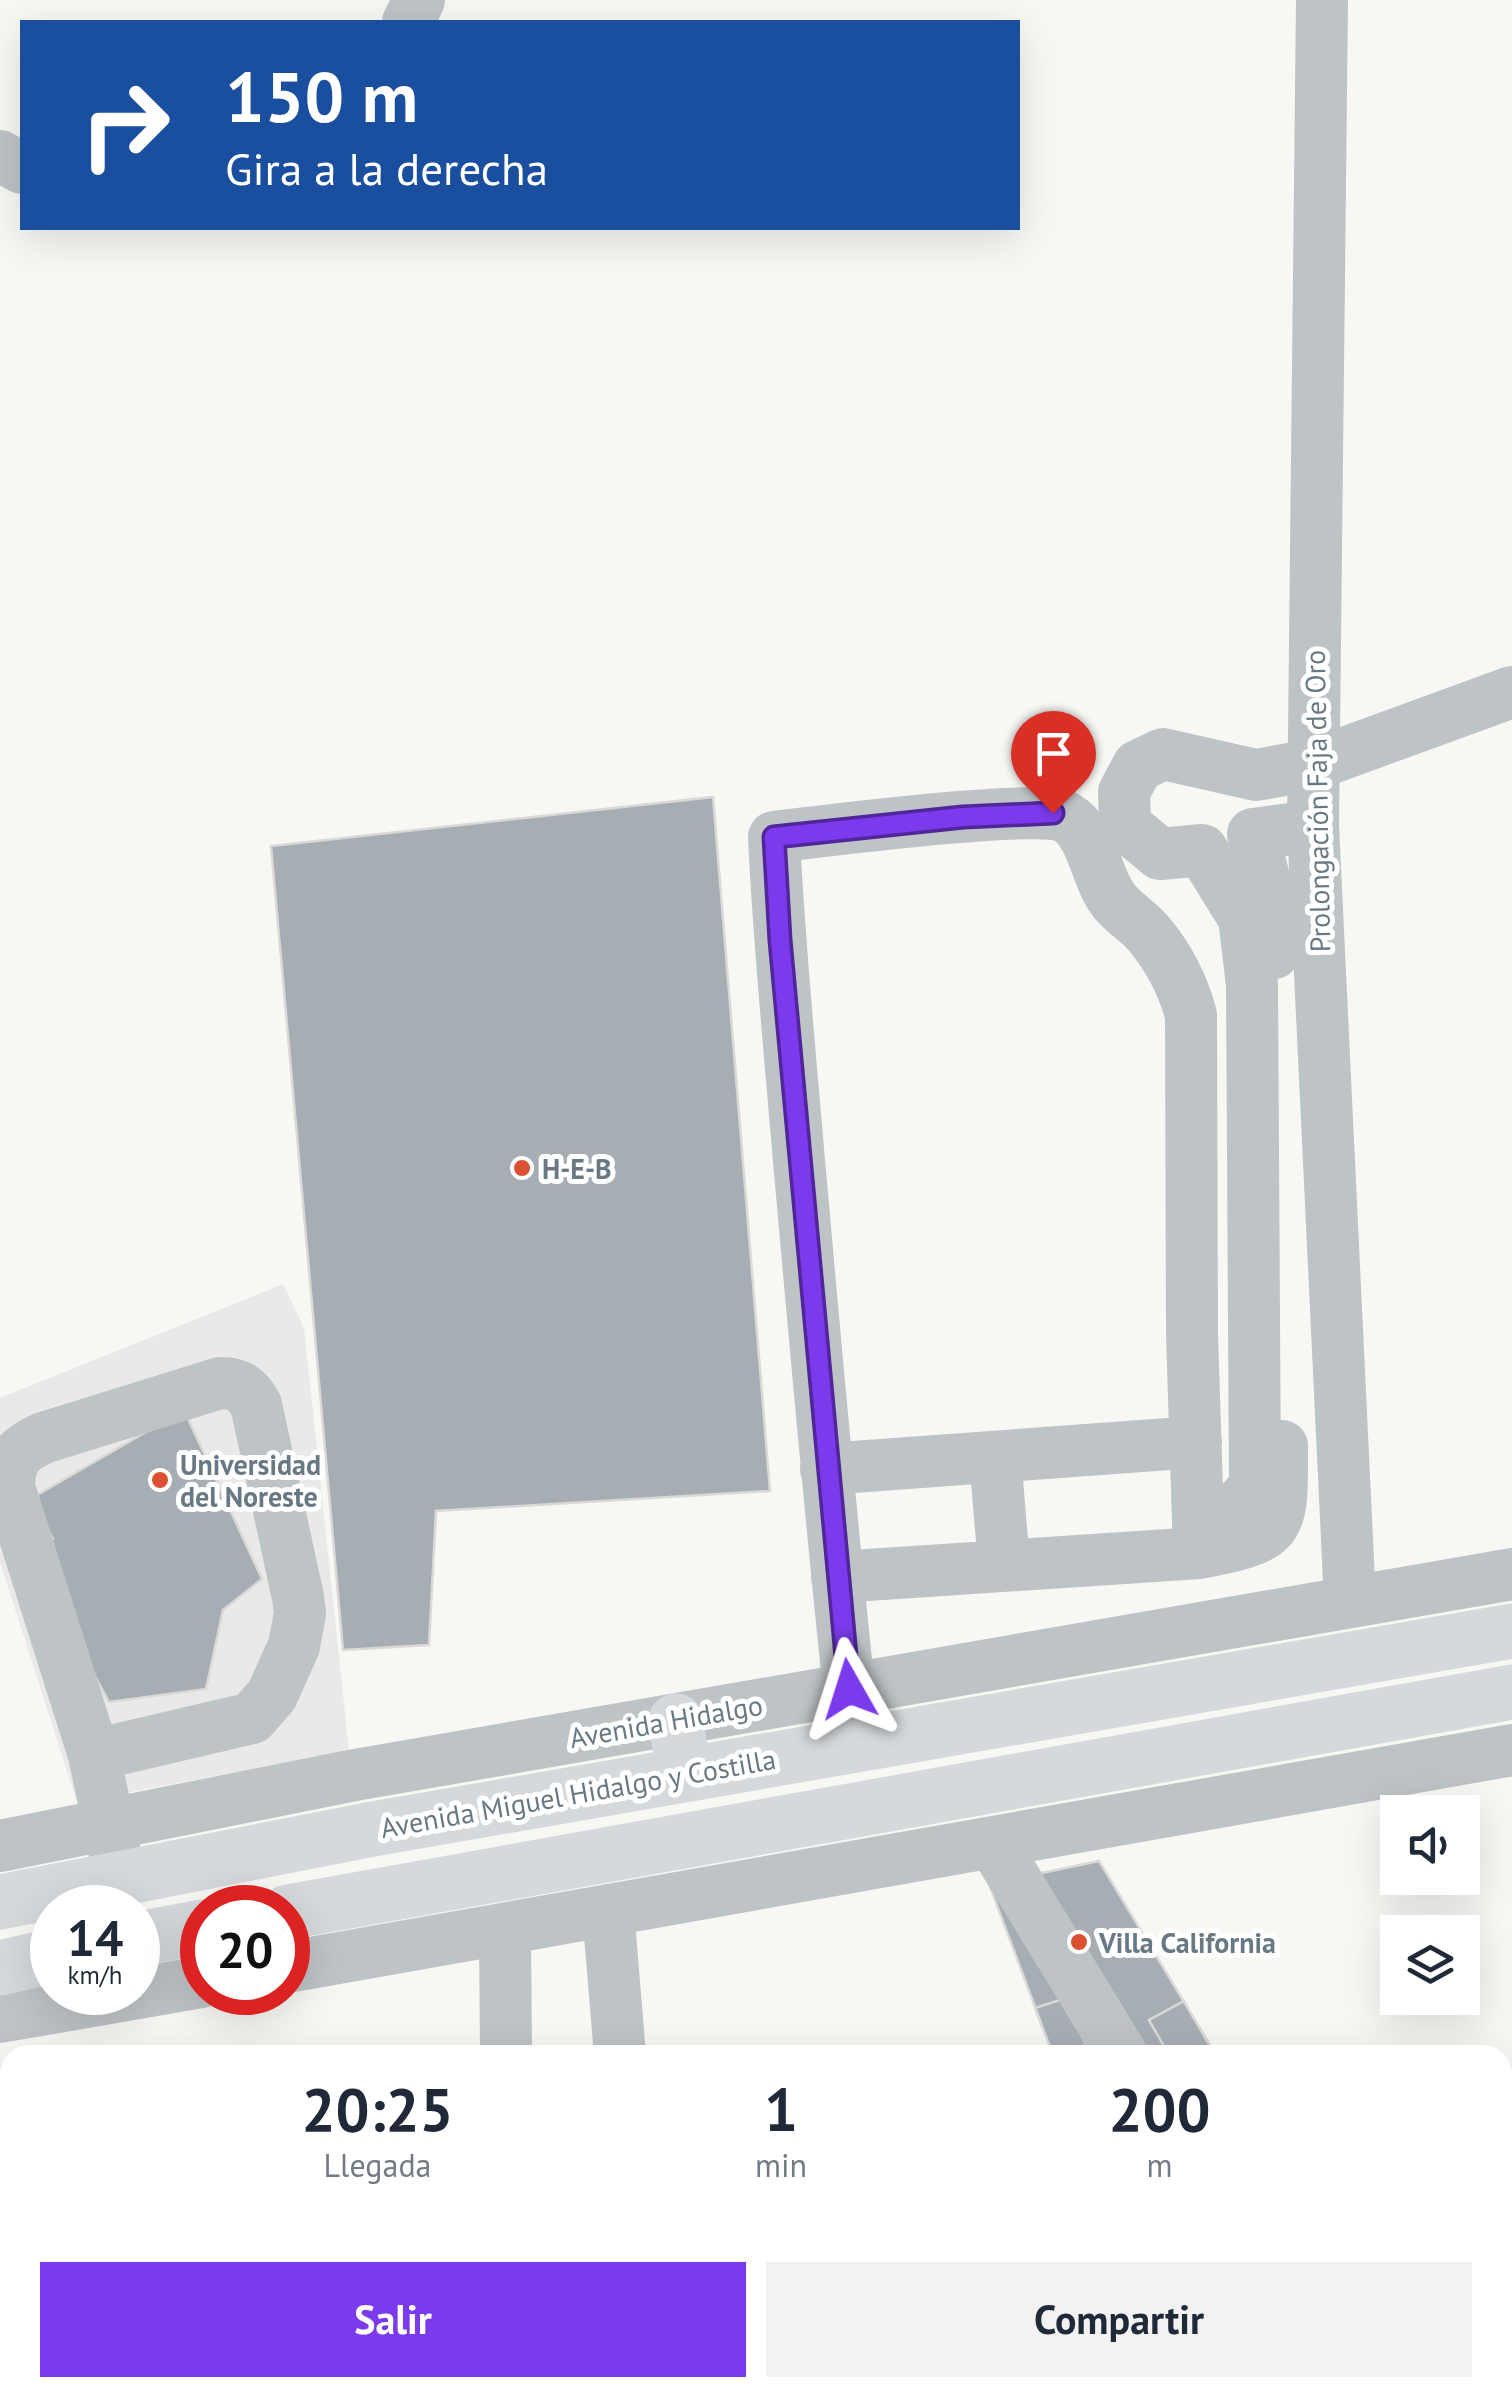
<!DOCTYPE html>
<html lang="es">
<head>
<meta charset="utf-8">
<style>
  body { margin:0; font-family:"PT Sans",sans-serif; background:#f2f2f3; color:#1f2937; height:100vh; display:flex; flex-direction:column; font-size:38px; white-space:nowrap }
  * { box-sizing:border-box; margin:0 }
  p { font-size:32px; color:#747a83 }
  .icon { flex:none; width:55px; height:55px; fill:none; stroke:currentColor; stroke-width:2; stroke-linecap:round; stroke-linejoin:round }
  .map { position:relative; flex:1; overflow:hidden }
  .panel { position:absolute; left:0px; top:2045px; width:1512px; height:352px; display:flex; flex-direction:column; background:#fff; border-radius:30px 30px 0 0; box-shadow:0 10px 40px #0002 }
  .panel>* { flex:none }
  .banner { position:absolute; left:20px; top:20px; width:1000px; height:210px; border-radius:0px; box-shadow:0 10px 40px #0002; background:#1a4fa0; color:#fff; overflow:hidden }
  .tools { position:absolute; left:1380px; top:1795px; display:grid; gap:20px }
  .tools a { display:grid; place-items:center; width:100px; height:100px; border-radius:0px; background:#fff; box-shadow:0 10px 40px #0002; font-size:50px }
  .speed { position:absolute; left:30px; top:1885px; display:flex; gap:20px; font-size:50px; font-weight:700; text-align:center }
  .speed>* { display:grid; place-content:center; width:130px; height:130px; border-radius:50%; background:#fff; box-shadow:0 10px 40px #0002; line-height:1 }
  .speed small { font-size:25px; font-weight:400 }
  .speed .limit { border:15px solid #d22; background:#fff; color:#111 }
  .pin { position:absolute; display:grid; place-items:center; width:85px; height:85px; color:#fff; margin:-102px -42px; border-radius:50% 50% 50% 0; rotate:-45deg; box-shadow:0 0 10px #0007 }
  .pin .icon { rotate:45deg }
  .me { position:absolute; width:110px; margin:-55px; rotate:354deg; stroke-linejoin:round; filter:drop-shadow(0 0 8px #0008) }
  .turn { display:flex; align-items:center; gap:35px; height:210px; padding:0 40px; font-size:45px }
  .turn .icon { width:130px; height:130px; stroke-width:2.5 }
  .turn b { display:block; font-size:70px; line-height:85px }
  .eta { display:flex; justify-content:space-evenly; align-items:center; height:170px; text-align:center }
  .eta b { font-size:60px; font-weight:700; line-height:70px }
  .cta { display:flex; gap:20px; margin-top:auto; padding:20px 40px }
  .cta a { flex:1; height:115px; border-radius:0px; background:#7c3aed; color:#fff; font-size:40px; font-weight:700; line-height:115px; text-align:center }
  .cta a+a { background:#f2f2f3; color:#1f2937 }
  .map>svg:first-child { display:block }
  .built { fill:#e8e9e8 }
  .building { fill:#a6aeb4; stroke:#d9d9d7; stroke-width:2.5 }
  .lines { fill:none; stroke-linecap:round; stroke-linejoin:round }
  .minor { stroke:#bec3c6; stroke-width:52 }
  .major { stroke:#d5d9dc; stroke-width:55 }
  .route-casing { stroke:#51269a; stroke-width:25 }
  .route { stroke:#7c3aed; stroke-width:18 }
  .poi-dot { fill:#da5031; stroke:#fff; stroke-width:4 }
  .labels { text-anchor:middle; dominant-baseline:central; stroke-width:10; stroke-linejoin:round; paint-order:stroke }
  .street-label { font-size:28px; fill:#687984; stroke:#fff }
  .poi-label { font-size:28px; font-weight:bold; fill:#687984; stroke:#fff; text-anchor:start }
</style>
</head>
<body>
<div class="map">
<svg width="1512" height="2397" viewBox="0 0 1512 2397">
  <rect width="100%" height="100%" fill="#f7f7f4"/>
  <!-- built -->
  <path class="built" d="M 283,1284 L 304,1328 L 349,1751 L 77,1802 L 0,1562 L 0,1398 Z"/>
  <!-- building -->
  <path class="building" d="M 713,797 L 770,1491 L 436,1511 L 429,1645 L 343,1650 L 271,846 Z
    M 184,1410 L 262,1579 L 223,1610 L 206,1689 L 109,1702 L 38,1570 L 41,1547 L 53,1539 L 32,1498 Z
    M 1099,1861 L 1216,2055 L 1053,2055 L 989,1884 Z
    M 1066,1998 L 1090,2055 L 1053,2055 L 1035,2008 Z
    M 1184,2001 L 1215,2055 L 1169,2055 L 1149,2020 Z
    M 1185,2388 L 1416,2388 L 1422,2397 L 1189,2397 Z
    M 1185,2388 L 1295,2388 L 1299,2397 L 1189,2397 Z
    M 1359,2388 L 1410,2388 L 1416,2397 L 1364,2397 Z"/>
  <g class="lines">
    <!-- minor -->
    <path class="minor" d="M 1322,0 L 1313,826 L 1350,1602
      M 408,22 L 419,0
      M 0,156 L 22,168
      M 1274,953 L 1266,886 L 1253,834 L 1313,826
      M 995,1457 L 1004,1564
      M 826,1469 L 1196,1442
      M 1199,1517 L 1238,1506 L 1255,1486 L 1252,985 L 1244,918 L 1202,850 L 1160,854 L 1125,825 L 1124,792 L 1138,766 L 1163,754 L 1256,775 L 1312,765 L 1512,692
      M 1199,1553 C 1286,1537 1282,1529 1282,1446
      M 837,1577 L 1199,1553 L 1192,1334 L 1191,1015 C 1183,985 1169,958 1149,934 C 1139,922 1125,914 1115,902 C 1095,878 1094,833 1066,817 C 1042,803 817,832 774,837 C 779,945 790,1053 799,1161 C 815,1338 830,1513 849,1689
      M 94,1755 L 252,1718 L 272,1695 L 294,1646 L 300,1613 L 298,1597 L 256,1405 C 247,1389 239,1383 220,1383 L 43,1438 C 17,1450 10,1459 9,1487 L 94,1755 L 116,1858
      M 993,1843 L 1122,2055
      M 0,1846 L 355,1775 L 1512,1574
      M 608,1910 L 620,2055
      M 505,1929 L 506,2055
      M 288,1967 L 1512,1750
      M 0,2017 L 202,1982
      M 525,2388 L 526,2397
      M 647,2388 L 648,2397
      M 1314,2388 L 1320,2397"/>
    <!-- major -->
    <path class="major" d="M 676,1721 L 684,1775
      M 0,1902 L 373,1829 L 1512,1631
      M 288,1912 L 1512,1692
      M 138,1939 L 202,1927
      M 0,1968 L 52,1956"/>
  </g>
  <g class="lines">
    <!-- route casing -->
    <g class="route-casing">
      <path id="route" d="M 849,1689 L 780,940 L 774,837 L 963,817 L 1053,813"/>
    </g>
    <!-- route -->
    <use href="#route" class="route"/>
  </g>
  <!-- markers -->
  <g class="poi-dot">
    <circle cx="522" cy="1168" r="10"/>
    <circle cx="160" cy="1480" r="10"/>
    <circle cx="1079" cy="1942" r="10"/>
  </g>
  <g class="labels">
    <!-- street labels -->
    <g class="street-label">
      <text transform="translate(1317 801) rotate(-91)">Prolongación Faja de Oro</text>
      <text transform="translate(666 1721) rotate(-10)">Avenida Hidalgo</text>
      <text transform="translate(578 1793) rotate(-10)">Avenida Miguel Hidalgo y Costilla</text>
    </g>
    <!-- poi labels -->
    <g class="poi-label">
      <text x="542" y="1168">H-E-B</text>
      <text x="180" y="1464">Universidad<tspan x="180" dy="32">del Noreste</tspan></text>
      <text x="1099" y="1942">Villa California</text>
    </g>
  </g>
</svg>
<div class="tools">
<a><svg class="icon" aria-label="sound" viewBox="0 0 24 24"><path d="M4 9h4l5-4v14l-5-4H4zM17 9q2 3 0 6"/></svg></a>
<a><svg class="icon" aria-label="layers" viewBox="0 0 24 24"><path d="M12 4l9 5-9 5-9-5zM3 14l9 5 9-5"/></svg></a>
</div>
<div class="speed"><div>14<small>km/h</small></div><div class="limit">20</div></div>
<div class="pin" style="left:1053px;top:813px;background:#d93025"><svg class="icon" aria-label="arrive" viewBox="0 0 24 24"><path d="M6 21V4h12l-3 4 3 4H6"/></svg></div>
<svg class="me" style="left:849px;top:1689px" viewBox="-20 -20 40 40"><path d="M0-17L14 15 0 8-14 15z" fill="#7c3aed" stroke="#fff" stroke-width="4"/></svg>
<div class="banner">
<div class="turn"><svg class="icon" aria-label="right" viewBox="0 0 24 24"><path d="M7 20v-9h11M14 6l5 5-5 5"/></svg><div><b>150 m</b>Gira a la derecha</div></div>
</div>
<section class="panel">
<div class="eta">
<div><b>20:25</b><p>Llegada</p></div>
<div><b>1</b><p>min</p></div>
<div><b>200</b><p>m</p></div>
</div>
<div class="cta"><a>Salir</a><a>Compartir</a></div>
</section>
</div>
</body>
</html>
